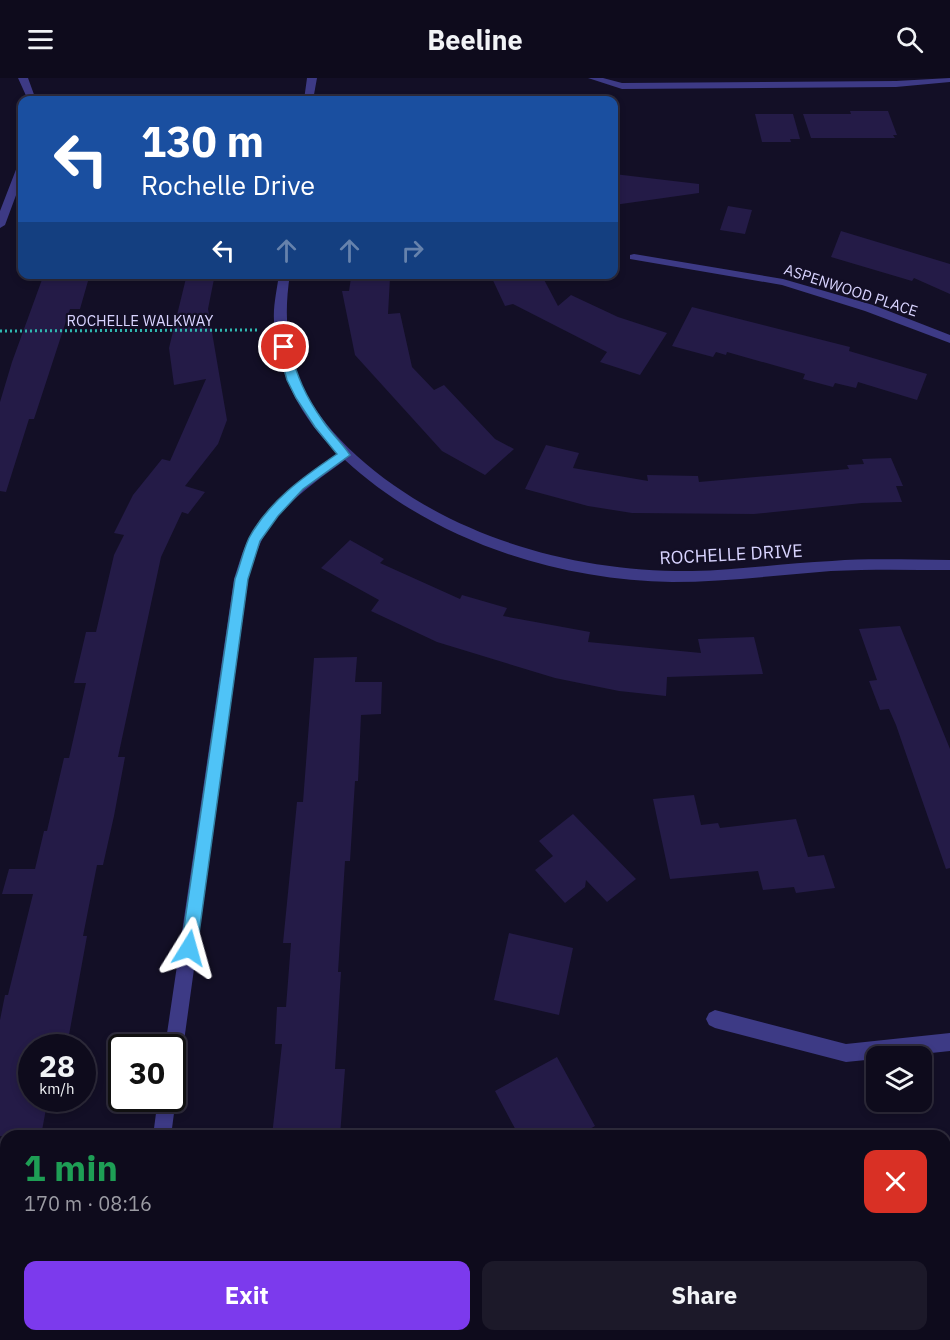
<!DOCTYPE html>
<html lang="en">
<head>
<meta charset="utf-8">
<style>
  body { margin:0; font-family:"IBM Plex Sans",sans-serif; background:#1c1929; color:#f1f3f6; height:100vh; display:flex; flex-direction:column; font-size:22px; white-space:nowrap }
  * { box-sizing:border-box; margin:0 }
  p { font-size:20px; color:#9b9ba3 }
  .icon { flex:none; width:33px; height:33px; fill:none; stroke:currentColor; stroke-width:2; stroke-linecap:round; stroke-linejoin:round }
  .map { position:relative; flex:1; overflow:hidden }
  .panel { position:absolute; left:0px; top:1052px; width:951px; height:212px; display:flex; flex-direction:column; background:#0e0b1c; border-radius:18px 18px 0 0; box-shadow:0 3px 9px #0003,0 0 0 2px #2e2b3b }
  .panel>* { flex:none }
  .banner { position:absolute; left:18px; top:18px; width:600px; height:183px; border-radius:12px; box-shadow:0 3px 9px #0003,0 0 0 2px #2e2b3b; background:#1a4fa0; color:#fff; overflow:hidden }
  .controls { position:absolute; left:866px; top:968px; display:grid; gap:12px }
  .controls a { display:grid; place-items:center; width:66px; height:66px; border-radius:12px; background:#0e0b1c; box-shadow:0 3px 9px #0003,0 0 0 2px #2e2b3b; font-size:30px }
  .speed { position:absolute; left:18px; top:956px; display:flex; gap:12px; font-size:30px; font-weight:700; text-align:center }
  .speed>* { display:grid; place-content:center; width:78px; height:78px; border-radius:50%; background:#0e0b1c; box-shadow:0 3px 9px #0003,0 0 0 2px #2e2b3b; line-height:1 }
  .speed small { font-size:15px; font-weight:400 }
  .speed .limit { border:3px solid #111; border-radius:9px; background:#fff; color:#111 }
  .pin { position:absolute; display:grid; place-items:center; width:51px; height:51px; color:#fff; margin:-26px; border:3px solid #fff; border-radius:50%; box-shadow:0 2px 6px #0007 }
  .me { position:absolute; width:66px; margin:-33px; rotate:8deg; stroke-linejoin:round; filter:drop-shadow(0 0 4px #0008) }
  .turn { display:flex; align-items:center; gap:21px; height:126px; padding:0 24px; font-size:27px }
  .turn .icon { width:78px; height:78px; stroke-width:2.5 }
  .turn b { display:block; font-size:42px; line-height:51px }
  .lanes { display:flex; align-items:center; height:57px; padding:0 24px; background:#0003; justify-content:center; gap:30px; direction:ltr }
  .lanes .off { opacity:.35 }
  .round { display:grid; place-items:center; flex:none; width:63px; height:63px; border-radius:12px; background:#1c1929 }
  .overview { display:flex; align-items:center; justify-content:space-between; height:102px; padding:0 24px }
  h1 { font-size:36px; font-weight:700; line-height:45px; color:#1e9e55 }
  .action { display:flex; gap:12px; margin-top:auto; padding:12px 24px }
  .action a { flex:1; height:69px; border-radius:12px; background:#7c3aed; color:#fff; font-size:24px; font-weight:700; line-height:69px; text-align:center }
  .action a+a { background:#1c1929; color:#f1f3f6 }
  header { display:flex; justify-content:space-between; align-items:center; height:78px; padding:0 24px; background:#0e0b1c; font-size:27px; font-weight:700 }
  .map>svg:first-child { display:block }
  .building { fill:#241b47 }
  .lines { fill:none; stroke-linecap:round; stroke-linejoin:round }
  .path { stroke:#2fb8b0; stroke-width:3; stroke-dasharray:2 3; stroke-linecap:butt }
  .minor { fill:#3d3a85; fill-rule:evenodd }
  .route { fill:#4fc3f7; stroke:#337fa1; stroke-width:1.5 }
  .labels { text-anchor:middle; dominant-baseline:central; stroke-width:4.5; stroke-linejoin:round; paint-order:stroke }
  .far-street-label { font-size:15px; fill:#d9d4ff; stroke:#130f26 }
  .street-label { font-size:18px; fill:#d9d4ff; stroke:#130f26 }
</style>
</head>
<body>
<header><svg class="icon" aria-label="menu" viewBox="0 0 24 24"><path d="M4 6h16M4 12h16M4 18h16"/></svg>Beeline<svg class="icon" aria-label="search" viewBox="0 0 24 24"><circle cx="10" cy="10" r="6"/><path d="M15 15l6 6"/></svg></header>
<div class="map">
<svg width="950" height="1262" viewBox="0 0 950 1262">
  <rect width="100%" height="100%" fill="#130f26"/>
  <!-- building -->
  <path class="building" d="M 850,33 L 888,33 L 897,57 L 893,57 L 895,60 L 811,60 L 803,36 L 851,36 Z
    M 755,36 L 793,36 L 800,61 L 790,61 L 791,64 L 762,64 Z
    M 614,96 L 699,106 L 699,115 L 614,127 Z
    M 728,128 L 752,132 L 745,156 L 720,152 Z
    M 841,153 L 950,186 L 950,216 L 914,200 L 912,203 L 831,179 Z
    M 44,196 L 90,196 L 80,231 L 70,231 L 34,341 L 29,341 L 6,414 L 0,413 L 0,324 L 12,284 Z
    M 187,196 L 215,196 L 208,231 L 227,342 L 218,366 L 185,408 L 205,414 L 188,436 L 182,434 L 161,479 L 118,679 L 125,679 L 114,738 L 103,787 L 97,787 L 83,858 L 87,858 L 69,957 L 57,957 L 54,969 L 32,969 L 32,1020 L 48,1020 L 41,1058 L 0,1058 L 0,942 L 5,917 L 8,917 L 33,816 L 2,816 L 9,791 L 35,791 L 44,753 L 47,753 L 64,680 L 69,680 L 86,605 L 74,605 L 86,554 L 96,554 L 114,477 L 124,457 L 114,455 L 133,417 L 162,381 L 170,383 L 206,301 L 174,307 L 169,270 Z
    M 490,196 L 541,196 L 558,228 L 571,217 L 618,239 L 667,255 L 640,297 L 600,284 L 607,274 L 513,226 L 505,228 Z
    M 351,200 L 390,200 L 388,236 L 400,235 L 412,289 L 434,312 L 444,307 L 495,361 L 514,371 L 485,397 L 442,373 L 355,277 L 342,213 L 349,213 Z
    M 692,229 L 850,269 L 849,273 L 927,296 L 917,322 L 858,304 L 856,310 L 835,305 L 833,309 L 803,301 L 805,296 L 727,274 L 726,277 L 716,274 L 713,279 L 672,268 Z
    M 546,367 L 579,375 L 573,390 L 648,403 L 647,397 L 698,398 L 699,404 L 849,391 L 847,387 L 864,386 L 862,381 L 891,380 L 903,408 L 896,408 L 902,424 L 862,425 L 754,436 L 632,435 L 588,428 L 525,411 Z
    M 350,462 L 384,481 L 380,485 L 460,521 L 462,517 L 507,530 L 503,538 L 590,554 L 588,564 L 701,575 L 698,561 L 754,559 L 763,596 L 667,599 L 666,618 L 619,613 L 555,600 L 437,564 L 371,533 L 379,522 L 321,490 Z
    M 900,548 L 950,671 L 950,790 L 946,791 L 896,647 L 889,631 L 880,632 L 869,603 L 877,602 L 859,551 Z
    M 357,579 L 355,604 L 382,604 L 381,636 L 361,637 L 358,703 L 355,703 L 350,783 L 345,783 L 338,894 L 341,894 L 335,991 L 345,991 L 340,1058 L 272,1058 L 282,966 L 275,966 L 277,929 L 286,929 L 291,865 L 283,865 L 297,724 L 303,724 L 314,580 Z
    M 694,717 L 701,747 L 718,745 L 720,750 L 796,741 L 808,779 L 824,777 L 835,810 L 796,815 L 794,809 L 763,812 L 758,793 L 670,801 L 653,721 Z
    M 573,736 L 636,801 L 607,824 L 586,802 L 585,809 L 565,825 L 535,792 L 553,778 L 539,763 Z
    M 509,855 L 573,870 L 559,937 L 494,922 Z
    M 557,979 L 595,1048 L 578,1058 L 519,1058 L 495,1013 Z"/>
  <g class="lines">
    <!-- path -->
    <path class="path" d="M 0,253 L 260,252"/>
    <!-- minor -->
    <path class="minor" d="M 18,0 L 28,0 L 36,22 L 28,22 Z
      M 307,0 L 317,0 L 313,22 L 304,22 Z
      M 588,0 L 603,0 L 622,5 L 896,3 L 950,0 L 950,4 L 896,9 L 622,11 Z
      M 22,86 L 22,101 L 5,147 L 0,150 L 0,133 L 17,89 Z
      M 634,176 L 783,201 L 873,227 L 950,257 L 950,265 L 865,233 L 782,207 L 630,181 L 630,177 Z
      M 279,196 L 290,196 C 278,273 300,326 357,378 C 447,459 573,494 692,493 C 739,492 785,485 832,483 C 871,480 911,482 950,482 L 950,492 C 911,492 871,491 831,493 C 778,497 725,504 672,504 C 555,502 432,462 345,382 C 314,405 277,429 260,466 C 255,477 252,489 248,501 L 181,985 L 178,991 L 172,994 L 172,969 L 165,969 L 234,501 C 238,489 241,477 246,466 C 265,426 302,400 338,375 C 302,343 275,291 274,243 C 273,227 277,212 279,196 Z
      M 715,932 L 846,966 L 950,955 L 950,973 L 903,978 L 876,978 L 876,981 L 846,984 L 715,950 L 709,947 L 706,941 L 709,935 Z
      M 172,1013 L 176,1020 L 171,1058 L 153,1058 L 158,1020 L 172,1020 Z
      M 124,1257 L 144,1257 L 143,1262 L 123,1262 Z"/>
  </g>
  <!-- route -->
  <path class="route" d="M 284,265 L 289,269 C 297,298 305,318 323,343 C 331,355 342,365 350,377 L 303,411 L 278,438 L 260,463 L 248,501 L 197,870 L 194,875 L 189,877 L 183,875 L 181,870 L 235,501 C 240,488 243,473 249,460 C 269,423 303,399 337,376 L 315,349 L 296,320 L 287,302 L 278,269 Z"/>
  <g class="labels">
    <!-- far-street labels -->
    <g class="far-street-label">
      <text transform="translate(851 212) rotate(18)">ASPENWOOD PLACE</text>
      <text x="140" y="242">ROCHELLE WALKWAY</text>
    </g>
    <!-- street labels -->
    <g class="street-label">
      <text transform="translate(731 476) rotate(-3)">ROCHELLE DRIVE</text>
    </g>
  </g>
</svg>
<div class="controls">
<a><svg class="icon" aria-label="layers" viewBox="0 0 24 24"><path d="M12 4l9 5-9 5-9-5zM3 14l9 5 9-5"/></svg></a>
</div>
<div class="speed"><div>28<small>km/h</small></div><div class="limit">30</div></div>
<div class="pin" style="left:284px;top:269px;background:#d93025"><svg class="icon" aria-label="arrive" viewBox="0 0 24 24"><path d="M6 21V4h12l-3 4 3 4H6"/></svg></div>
<svg class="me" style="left:189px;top:870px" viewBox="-20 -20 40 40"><path d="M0-17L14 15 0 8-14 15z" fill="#4fc3f7" stroke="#fff" stroke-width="4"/></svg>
<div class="banner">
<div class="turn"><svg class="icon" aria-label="left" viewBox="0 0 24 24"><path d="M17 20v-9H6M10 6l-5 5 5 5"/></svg><div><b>130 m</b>Rochelle Drive</div></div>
<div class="lanes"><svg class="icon" aria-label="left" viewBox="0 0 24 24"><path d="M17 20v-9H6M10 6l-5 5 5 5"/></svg><svg class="icon off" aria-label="ahead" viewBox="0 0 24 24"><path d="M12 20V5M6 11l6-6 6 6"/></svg><svg class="icon off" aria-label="ahead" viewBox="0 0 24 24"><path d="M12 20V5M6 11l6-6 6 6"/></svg><svg class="icon off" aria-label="right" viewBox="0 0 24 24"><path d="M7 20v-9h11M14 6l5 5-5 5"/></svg></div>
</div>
<section class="panel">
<div class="overview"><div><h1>1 min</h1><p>170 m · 08:16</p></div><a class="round" style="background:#d93025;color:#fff"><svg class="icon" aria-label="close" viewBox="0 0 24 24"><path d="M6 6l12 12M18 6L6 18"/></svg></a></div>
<div class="action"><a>Exit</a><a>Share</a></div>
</section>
</div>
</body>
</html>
